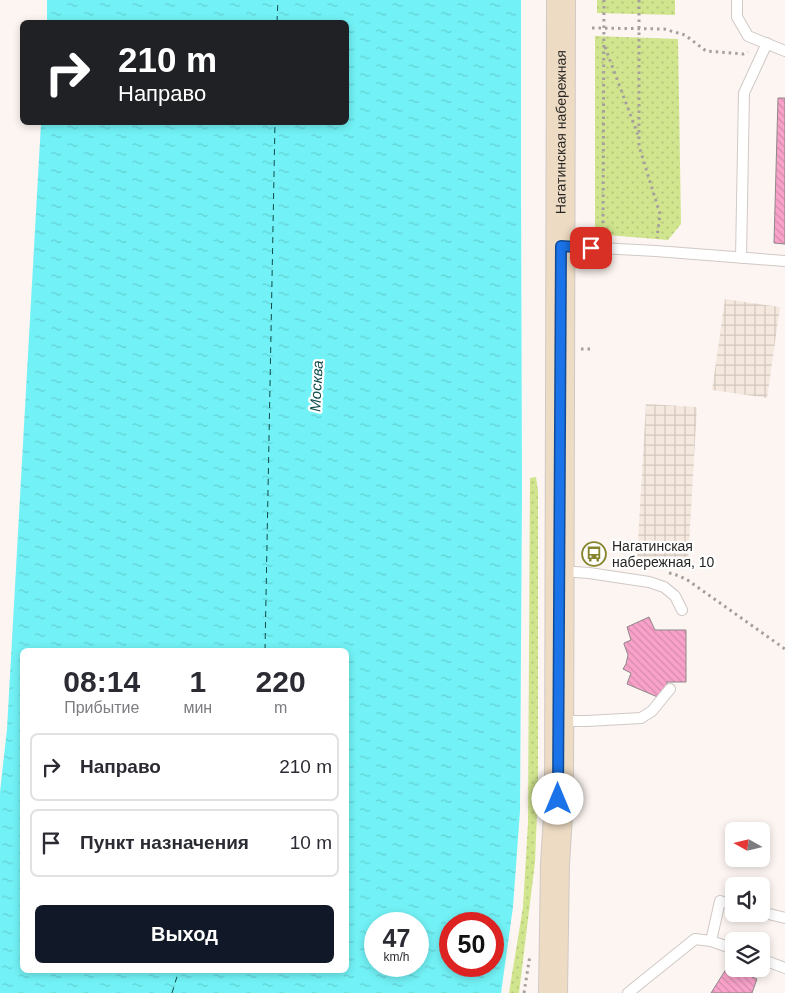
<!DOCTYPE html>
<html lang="ru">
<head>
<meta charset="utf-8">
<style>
  body { margin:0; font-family:Arial,sans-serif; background:#f7f7f7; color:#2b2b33; height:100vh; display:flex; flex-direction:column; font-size:19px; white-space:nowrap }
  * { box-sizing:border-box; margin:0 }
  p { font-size:16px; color:#7c7c81 }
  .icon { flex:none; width:28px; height:28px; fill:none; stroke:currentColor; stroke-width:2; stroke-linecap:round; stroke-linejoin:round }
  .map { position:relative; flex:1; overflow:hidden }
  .sheet { position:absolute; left:20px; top:648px; width:329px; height:325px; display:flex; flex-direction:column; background:#fff; border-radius:8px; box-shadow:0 2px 8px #0003 }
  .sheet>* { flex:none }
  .banner { position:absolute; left:20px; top:20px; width:329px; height:105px; border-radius:8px; box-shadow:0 2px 8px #0003; background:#202124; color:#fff; overflow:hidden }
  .needle { width:32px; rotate:278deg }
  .fabs { position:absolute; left:725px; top:822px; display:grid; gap:10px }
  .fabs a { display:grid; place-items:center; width:45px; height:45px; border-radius:8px; background:#fff; box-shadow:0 2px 8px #0003; font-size:25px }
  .speed { position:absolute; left:364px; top:912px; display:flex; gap:10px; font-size:25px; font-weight:700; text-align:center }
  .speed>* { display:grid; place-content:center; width:65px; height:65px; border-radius:50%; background:#fff; box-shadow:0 2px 8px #0003; line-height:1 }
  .speed small { font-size:12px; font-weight:400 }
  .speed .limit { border:8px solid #d22; background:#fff; color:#111 }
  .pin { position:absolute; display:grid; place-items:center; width:42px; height:42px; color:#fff; margin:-21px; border-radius:10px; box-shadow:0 2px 8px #0006 }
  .me { position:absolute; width:55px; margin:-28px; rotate:0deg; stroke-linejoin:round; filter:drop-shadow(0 0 4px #0008) }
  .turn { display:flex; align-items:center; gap:18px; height:105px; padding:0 15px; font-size:22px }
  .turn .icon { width:65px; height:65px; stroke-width:2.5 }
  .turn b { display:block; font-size:35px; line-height:42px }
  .eta { display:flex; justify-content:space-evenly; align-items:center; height:85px; text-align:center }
  .eta b { font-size:30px; font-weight:700; line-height:35px }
  .primary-button { display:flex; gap:10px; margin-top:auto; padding:10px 15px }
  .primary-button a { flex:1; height:58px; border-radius:8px; background:#111827; color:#fff; font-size:20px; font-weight:700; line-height:58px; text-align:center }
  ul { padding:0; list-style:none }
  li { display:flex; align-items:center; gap:15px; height:68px; margin:0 10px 8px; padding:0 5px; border:2px solid #e1e1e2; border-radius:8px }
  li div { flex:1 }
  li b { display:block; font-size:19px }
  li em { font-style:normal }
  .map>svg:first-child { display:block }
  .industrial { fill:url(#industrial-grid) }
  .green { fill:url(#green-dots) }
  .water { fill:url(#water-ripples); fill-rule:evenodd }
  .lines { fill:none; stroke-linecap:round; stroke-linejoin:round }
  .ferry { stroke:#104b4c; stroke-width:1; stroke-dasharray:6 5; stroke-linecap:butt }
  .building { fill:url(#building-back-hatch); stroke:#8e878a }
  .lane-casing { stroke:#d0c9c5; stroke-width:12 }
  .secondary-casing { stroke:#d0c9c5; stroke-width:30 }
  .path { stroke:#a5a09d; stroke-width:3; stroke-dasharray:2.5 4; stroke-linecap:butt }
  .lane { stroke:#fff; stroke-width:10 }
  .secondary { stroke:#eddbc3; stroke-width:28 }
  .route-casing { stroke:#114b97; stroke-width:12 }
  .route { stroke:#1a73e8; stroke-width:9 }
  .labels { text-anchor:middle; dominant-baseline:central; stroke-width:4.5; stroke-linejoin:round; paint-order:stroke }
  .street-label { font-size:14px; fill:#282624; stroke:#fff }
  .poi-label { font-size:14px; fill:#282624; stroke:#fff; text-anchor:start }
  .water-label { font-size:15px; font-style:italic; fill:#104b4c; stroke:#fff }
</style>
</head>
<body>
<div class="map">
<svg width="785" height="993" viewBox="0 0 785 993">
  <defs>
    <pattern id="industrial-grid" width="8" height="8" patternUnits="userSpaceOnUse" patternTransform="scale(1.25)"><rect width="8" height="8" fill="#f5e8de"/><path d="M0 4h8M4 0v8" fill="none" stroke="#d2c7be"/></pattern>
    <pattern id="green-dots" width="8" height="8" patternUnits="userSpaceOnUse" patternTransform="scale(1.25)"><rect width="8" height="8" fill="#d1e58f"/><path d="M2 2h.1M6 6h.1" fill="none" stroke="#b3c47b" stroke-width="1.8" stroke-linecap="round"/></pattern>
    <pattern id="water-ripples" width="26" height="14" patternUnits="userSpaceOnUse" patternTransform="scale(1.25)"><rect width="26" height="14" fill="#72f2f6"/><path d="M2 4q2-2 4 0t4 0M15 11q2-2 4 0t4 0" fill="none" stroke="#63cfd3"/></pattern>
    <pattern id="building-back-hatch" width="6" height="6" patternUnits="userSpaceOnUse" patternTransform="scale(1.25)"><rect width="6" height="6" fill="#f8a2c9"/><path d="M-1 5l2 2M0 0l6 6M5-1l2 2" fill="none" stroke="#d58bac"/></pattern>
  </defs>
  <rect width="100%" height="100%" fill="#fcf5f1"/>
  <!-- industrial -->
  <path class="industrial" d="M 725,299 L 780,307 L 767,398 L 712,390 Z
    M 646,404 L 697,407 L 688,561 L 637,558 Z"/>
  <!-- green -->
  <path class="green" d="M 597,0 L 675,0 L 675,15 L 597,13 Z
    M 595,36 L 678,39 L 681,224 L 668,240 L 595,234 Z
    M 536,477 L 538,491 L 538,787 L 535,862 L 519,993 L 509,993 L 523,907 L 528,823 L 530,478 Z"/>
  <!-- water -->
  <path class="water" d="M 47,0 L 521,0 L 521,189 L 522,491 L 520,811 L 513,907 L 501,993 L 0,993 L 0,792 L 7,729 L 41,123 L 346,122 L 346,22 L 47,22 ZM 22,650 L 346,650 L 346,970 L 22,970 ZM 375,924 L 418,924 L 418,966 L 375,966 ZM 450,924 L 492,924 L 492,966 L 450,966 Z"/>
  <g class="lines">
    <!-- ferry -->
    <path class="ferry" d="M 277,22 L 278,0
      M 265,650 L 275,122
      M 172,993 L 179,970"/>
  </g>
  <!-- building -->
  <path class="building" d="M 778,98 L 785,98 L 785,244 L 774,243 Z
    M 649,617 L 655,630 L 686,630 L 686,682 L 667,682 L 667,686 L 660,698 L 627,684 L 631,673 L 623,669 L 626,664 L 628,655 L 624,644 L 624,643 L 631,640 L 627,627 Z
    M 728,966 L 757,979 L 752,993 L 711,993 Z"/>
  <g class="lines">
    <!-- lane casing -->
    <g class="lane-casing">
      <path id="lane" d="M 737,0 L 737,17 L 748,36 L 785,51
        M 562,246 L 656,251 L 785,261
        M 741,258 L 744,93 L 767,43
        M 561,571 L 589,573 L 649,582 L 664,587 L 675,596 L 682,610
        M 560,721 L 587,721 L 641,718 L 652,711 L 670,689
        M 761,912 L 785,918
        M 711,941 L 720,901 L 734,905
        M 761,959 L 785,968
        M 628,993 L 695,939 L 711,941 L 734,949"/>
    </g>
    <!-- secondary casing -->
    <g class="secondary-casing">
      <g id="secondary">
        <path id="s1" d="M 553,993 L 555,864 L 559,799 L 561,0"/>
      </g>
    </g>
    <!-- path -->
    <path class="path" d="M 639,0 L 639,146 L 660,214 L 657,238
      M 592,28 L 664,29 L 685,35 L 706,51 L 743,54 L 748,52
      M 605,47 L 638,135
      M 603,236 L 604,0
      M 581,349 L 590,349
      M 669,573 L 674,574 L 686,579 L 785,649
      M 524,993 L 530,955"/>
    <!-- lane -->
    <use href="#lane" class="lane"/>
    <!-- secondary -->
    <use href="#secondary" class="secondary"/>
  </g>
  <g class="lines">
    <!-- route casing -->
    <g class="route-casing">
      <path id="route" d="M 558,799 L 561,246 L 591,248"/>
    </g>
    <!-- route -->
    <use href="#route" class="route"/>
  </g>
  <!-- icons -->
  <defs>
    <g id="bus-ring" transform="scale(1.25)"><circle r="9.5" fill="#fff" stroke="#86842d" stroke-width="1.5"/><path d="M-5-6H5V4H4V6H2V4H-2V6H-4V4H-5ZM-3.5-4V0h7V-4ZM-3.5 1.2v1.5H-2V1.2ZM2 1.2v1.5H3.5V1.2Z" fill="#86842d"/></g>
  </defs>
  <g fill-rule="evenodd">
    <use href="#bus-ring" x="594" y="554"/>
  </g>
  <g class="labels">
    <!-- street labels -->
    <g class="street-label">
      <text stroke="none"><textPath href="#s1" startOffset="861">Нагатинская набережная</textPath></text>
    </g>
    <!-- poi labels -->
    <g class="poi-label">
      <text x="612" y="546">Нагатинская<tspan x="612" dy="16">набережная, 10</tspan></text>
    </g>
    <!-- water labels -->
    <g class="water-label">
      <text transform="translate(316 386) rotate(-87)">Москва</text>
    </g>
  </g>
</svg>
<div class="fabs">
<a><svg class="needle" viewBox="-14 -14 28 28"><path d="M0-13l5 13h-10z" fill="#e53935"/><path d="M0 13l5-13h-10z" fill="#7c7c81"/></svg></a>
<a><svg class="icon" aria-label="sound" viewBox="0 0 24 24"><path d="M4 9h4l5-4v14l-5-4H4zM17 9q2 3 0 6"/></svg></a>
<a><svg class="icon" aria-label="layers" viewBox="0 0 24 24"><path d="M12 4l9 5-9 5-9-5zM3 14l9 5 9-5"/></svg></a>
</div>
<div class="speed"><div>47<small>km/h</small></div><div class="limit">50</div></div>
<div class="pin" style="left:591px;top:248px;background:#d93025"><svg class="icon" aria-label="arrive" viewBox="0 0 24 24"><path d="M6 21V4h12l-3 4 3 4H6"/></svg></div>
<svg class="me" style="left:558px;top:799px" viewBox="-20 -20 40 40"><circle r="19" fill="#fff"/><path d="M0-13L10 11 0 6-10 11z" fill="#1a73e8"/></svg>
<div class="banner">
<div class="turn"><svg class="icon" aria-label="right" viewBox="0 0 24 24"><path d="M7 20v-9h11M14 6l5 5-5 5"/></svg><div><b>210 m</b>Направо</div></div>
</div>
<section class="sheet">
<div class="eta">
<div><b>08:14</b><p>Прибытие</p></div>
<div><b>1</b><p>мин</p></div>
<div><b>220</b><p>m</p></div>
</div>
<ul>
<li><svg class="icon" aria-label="right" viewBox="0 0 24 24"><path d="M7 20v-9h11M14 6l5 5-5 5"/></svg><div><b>Направо</b></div><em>210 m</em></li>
<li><svg class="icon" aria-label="arrive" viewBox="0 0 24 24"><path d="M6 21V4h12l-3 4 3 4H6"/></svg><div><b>Пункт назначения</b></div><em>10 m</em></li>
</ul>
<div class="primary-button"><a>Выход</a></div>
</section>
</div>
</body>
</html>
